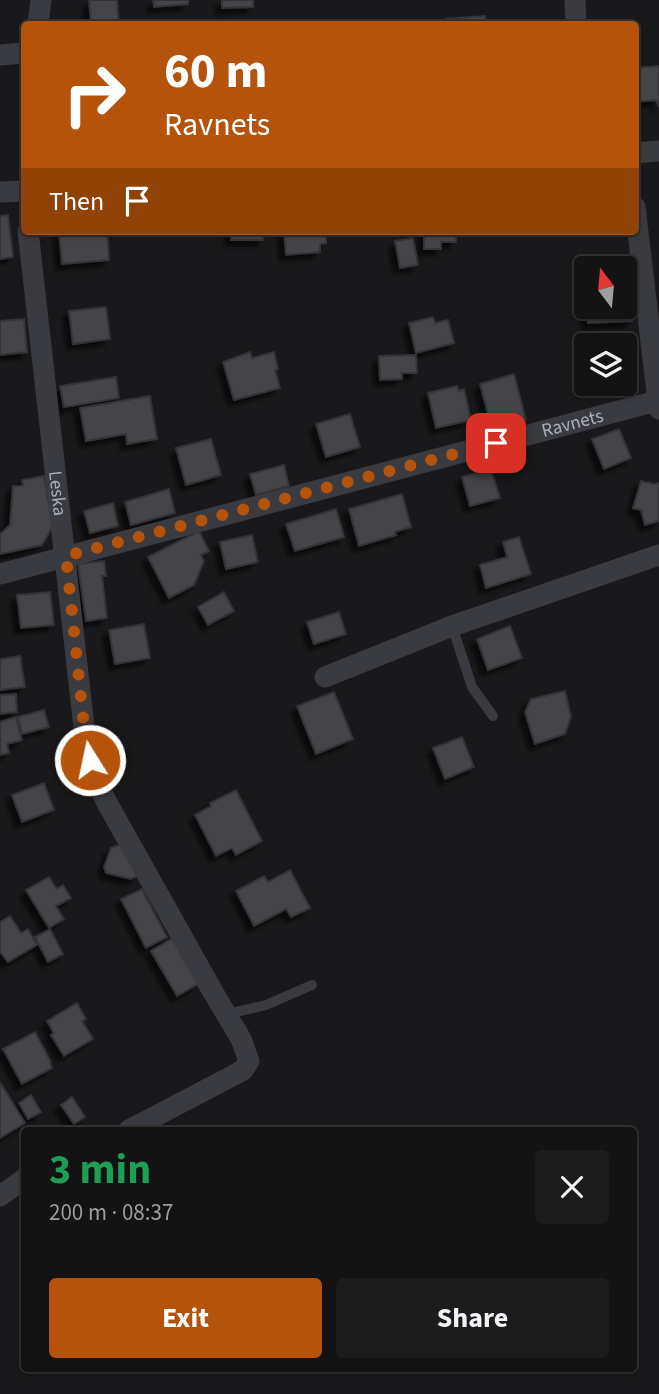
<!DOCTYPE html>
<html lang="en">
<head>
<meta charset="utf-8">
<style>
  body { margin:0; font-family:"Source Sans 3",sans-serif; background:#1c1c1d; color:#f1f3f6; height:100vh; display:flex; flex-direction:column; font-size:26px; white-space:nowrap }
  * { box-sizing:border-box; margin:0 }
  p { font-size:23px; color:#9d9ea0 }
  .icon { flex:none; width:38px; height:38px; fill:none; stroke:currentColor; stroke-width:2; stroke-linecap:round; stroke-linejoin:round }
  .map { position:relative; flex:1; overflow:hidden }
  .drawer { position:absolute; left:21px; top:1127px; width:616px; height:245px; display:flex; flex-direction:column; background:#131314; border-radius:7px; box-shadow:0 2px 5px #0004,0 0 0 2px #323234 }
  .drawer>* { flex:none }
  .banner { position:absolute; left:21px; top:21px; width:618px; height:214px; border-radius:7px; box-shadow:0 2px 5px #0004,0 0 0 2px #323234; background:#b45309; color:#fff; overflow:hidden }
  .needle { width:46px; rotate:344deg }
  .fabs { position:absolute; left:574px; top:256px; display:grid; gap:14px }
  .fabs a { display:grid; place-items:center; width:63px; height:63px; border-radius:7px; background:#131314; box-shadow:0 2px 5px #0004,0 0 0 2px #323234; font-size:35px }
  .pin { position:absolute; display:grid; place-items:center; width:60px; height:60px; color:#fff; margin:-30px; border-radius:14px; box-shadow:0 4px 10px #0006 }
  .me { position:absolute; width:77px; margin:-38px; rotate:350deg; stroke-linejoin:round; filter:drop-shadow(0 0 5px #0008) }
  .turn { display:flex; align-items:center; gap:24px; height:147px; padding:0 28px; font-size:32px }
  .turn .icon { width:91px; height:91px; stroke-width:2.5 }
  .turn b { display:block; font-size:49px; line-height:60px }
  .then { display:flex; align-items:center; height:66px; padding:0 28px; background:#0003; gap:14px; font-size:26px }
  .round { display:grid; place-items:center; flex:none; width:74px; height:74px; border-radius:7px; background:#1c1c1d }
  .head { display:flex; align-items:center; justify-content:space-between; height:119px; padding:0 28px }
  h1 { font-size:42px; font-weight:700; line-height:52px; color:#1e9e55 }
  .cta { display:flex; gap:14px; margin-top:auto; padding:14px 28px }
  .cta a { flex:1; height:80px; border-radius:7px; background:#b45309; color:#fff; font-size:28px; font-weight:700; line-height:80px; text-align:center }
  .cta a+a { background:#1c1c1d; color:#f1f3f6 }
  .map>svg:first-child { display:block }
  .building { fill:#444448; stroke:#343337; stroke-width:2; filter:url(#shadow) }
  .lines { fill:none; stroke-linecap:round; stroke-linejoin:round }
  .service { stroke:#3a3b40; stroke-width:10 }
  .minor { stroke:#3a3b40; stroke-width:21 }
  .route { stroke:#b45309; stroke-width:12; stroke-dasharray:0 21.6 }
  .labels { text-anchor:middle; dominant-baseline:central; stroke-width:7; stroke-linejoin:round; paint-order:stroke }
  .street-label { font-size:19px; fill:#acafba; stroke:#141416 }
</style>
</head>
<body>
<div class="map">
<svg width="659" height="1394" viewBox="0 0 659 1394">
  <defs>
    <filter id="shadow"><feDropShadow dx="-6" dy="6" stdDeviation="2" flood-color="#0009"/></filter>
  </defs>
  <rect width="100%" height="100%" fill="#19191b"/>
  <!-- building -->
  <path class="building" d="M 89,0 L 117,0 L 119,24 L 91,24 Z
    M 153,0 L 188,0 L 188,4 L 154,7 Z
    M 222,0 L 253,0 L 253,7 L 222,8 Z
    M 485,16 L 486,24 L 447,24 L 446,19 Z
    M 659,66 L 659,107 L 656,100 L 635,102 L 635,68 Z
    M 8,215 L 13,257 L 0,259 L 0,216 Z
    M 107,231 L 109,260 L 62,264 L 59,232 Z
    M 231,231 L 263,231 L 263,240 L 231,240 Z
    M 284,231 L 326,231 L 326,243 L 320,244 L 320,252 L 286,255 Z
    M 424,231 L 456,231 L 456,242 L 441,242 L 441,249 L 424,249 Z
    M 413,238 L 418,265 L 400,268 L 395,241 Z
    M 630,285 L 632,321 L 588,323 L 587,306 L 625,306 L 625,286 Z
    M 106,307 L 110,339 L 73,344 L 69,311 Z
    M 433,317 L 435,323 L 448,320 L 454,343 L 416,353 L 409,323 Z
    M 24,319 L 27,352 L 0,355 L 0,321 Z
    M 250,352 L 252,358 L 274,352 L 278,369 L 275,370 L 280,388 L 234,400 L 223,362 Z
    M 416,355 L 417,373 L 402,373 L 402,379 L 380,380 L 379,356 Z
    M 514,374 L 526,420 L 492,429 L 480,384 Z
    M 116,377 L 119,398 L 64,407 L 60,386 Z
    M 457,386 L 459,391 L 464,389 L 471,420 L 436,428 L 428,393 Z
    M 150,396 L 157,439 L 127,444 L 126,434 L 86,441 L 80,408 Z
    M 350,414 L 360,447 L 326,457 L 316,424 Z
    M 619,429 L 631,458 L 604,469 L 592,439 Z
    M 211,439 L 221,475 L 186,485 L 176,448 Z
    M 284,465 L 289,486 L 256,495 L 250,474 Z
    M 491,469 L 500,498 L 470,506 L 462,477 Z
    M 44,476 L 53,526 L 42,545 L 0,554 L 0,534 L 10,525 L 13,486 L 23,486 L 22,480 Z
    M 641,481 L 654,484 L 659,483 L 659,521 L 645,525 L 641,510 L 633,508 Z
    M 169,489 L 175,513 L 131,525 L 125,502 Z
    M 402,494 L 411,527 L 395,532 L 396,535 L 359,546 L 349,509 Z
    M 113,503 L 118,526 L 90,533 L 84,511 Z
    M 336,509 L 344,537 L 295,551 L 286,524 Z
    M 199,531 L 209,551 L 201,555 L 204,561 L 194,585 L 169,598 L 148,557 Z
    M 252,535 L 258,562 L 226,569 L 220,542 Z
    M 519,537 L 531,574 L 486,588 L 480,565 L 507,557 L 503,542 Z
    M 104,561 L 106,576 L 102,576 L 107,618 L 86,621 L 78,564 Z
    M 50,592 L 54,625 L 21,628 L 17,595 Z
    M 224,592 L 234,611 L 208,625 L 198,607 Z
    M 339,612 L 346,634 L 314,644 L 307,622 Z
    M 144,624 L 150,658 L 115,664 L 109,630 Z
    M 510,626 L 522,658 L 488,670 L 477,639 Z
    M 20,656 L 25,687 L 0,690 L 0,659 Z
    M 565,691 L 571,717 L 565,734 L 535,744 L 525,712 L 531,699 Z
    M 334,692 L 353,739 L 316,754 L 297,706 Z
    M 16,694 L 17,712 L 0,714 L 0,695 Z
    M 44,710 L 49,727 L 22,734 L 18,717 Z
    M 16,717 L 22,740 L 7,744 L 9,753 L 0,755 L 0,722 Z
    M 462,737 L 474,767 L 445,779 L 433,748 Z
    M 44,783 L 54,810 L 22,822 L 12,795 Z
    M 236,790 L 262,841 L 236,855 L 232,848 L 216,856 L 195,815 L 211,806 L 210,803 Z
    M 125,843 L 138,876 L 131,879 L 106,873 L 104,867 L 111,848 Z
    M 290,870 L 310,908 L 291,917 L 286,909 L 254,926 L 236,891 L 264,876 L 268,882 Z
    M 49,877 L 57,889 L 63,885 L 71,898 L 56,906 L 64,919 L 49,928 L 26,890 Z
    M 142,889 L 167,937 L 146,948 L 121,899 Z
    M 10,916 L 21,933 L 28,929 L 37,945 L 8,962 L 0,952 L 0,922 Z
    M 50,929 L 63,954 L 48,962 L 35,937 Z
    M 173,938 L 198,984 L 177,996 L 151,951 Z
    M 77,1003 L 86,1019 L 82,1021 L 93,1039 L 64,1056 L 51,1035 L 54,1033 L 47,1021 Z
    M 35,1032 L 51,1062 L 50,1063 L 52,1068 L 22,1084 L 3,1049 Z
    M 0,1082 L 25,1123 L 0,1138 Z
    M 31,1095 L 41,1112 L 28,1119 L 19,1103 Z
    M 72,1097 L 85,1117 L 74,1124 L 61,1105 Z"/>
  <g class="lines">
    <!-- service -->
    <path class="service" d="M 452,626 L 472,687 L 493,716
      M 227,1014 L 266,1005 L 312,985"/>
    <!-- minor -->
    <g class="minor">
      <path d="M 575,0 L 576,24"/>
      <path d="M 38,24 L 41,0"/>
      <path d="M 0,55 L 24,53"/>
      <path d="M 635,153 L 659,151"/>
      <path d="M 0,192 L 24,191"/>
      <path d="M 635,207 L 659,409"/>
      <path id="s1" d="M 28,231 L 86,745 L 94,775 L 106,801 L 213,992 L 241,1039 L 249,1061 L 243,1070 L 234,1075 L 129,1130"/>
      <path id="s2" d="M 0,574 L 657,401"/>
      <path d="M 325,677 L 452,626 L 659,555"/>
      <path d="M 0,1196 L 24,1179"/>
    </g>
  </g>
  <g class="lines">
    <!-- route -->
    <path class="route" d="M 90,760 L 86,745 L 66,556 L 496,443"/>
  </g>
  <g class="labels">
    <!-- street labels -->
    <g class="street-label">
      <text stroke="none"><textPath href="#s2" startOffset="592">Ravnets</textPath></text>
      <text stroke="none"><textPath href="#s1" startOffset="264">Leska</textPath></text>
    </g>
  </g>
</svg>
<div class="fabs">
<a><svg class="needle" viewBox="-14 -14 28 28"><path d="M0-13l5 13h-10z" fill="#e53935"/><path d="M0 13l5-13h-10z" fill="#9d9ea0"/></svg></a>
<a><svg class="icon" aria-label="layers" viewBox="0 0 24 24"><path d="M12 4l9 5-9 5-9-5zM3 14l9 5 9-5"/></svg></a>
</div>
<div class="pin" style="left:496px;top:443px;background:#d93025"><svg class="icon" aria-label="arrive" viewBox="0 0 24 24"><path d="M6 21V4h12l-3 4 3 4H6"/></svg></div>
<svg class="me" style="left:90px;top:760px" viewBox="-20 -20 40 40"><circle r="17" fill="#b45309" stroke="#fff" stroke-width="3"/><path d="M0-11L8 9 0 5-8 9z" fill="#fff"/></svg>
<div class="banner">
<div class="turn"><svg class="icon" aria-label="right" viewBox="0 0 24 24"><path d="M7 20v-9h11M14 6l5 5-5 5"/></svg><div><b>60 m</b>Ravnets</div></div>
<div class="then">Then<svg class="icon" aria-label="arrive" viewBox="0 0 24 24"><path d="M6 21V4h12l-3 4 3 4H6"/></svg></div>
</div>
<section class="drawer">
<div class="head"><div><h1>3 min</h1><p>200 m · 08:37</p></div><a class="round"><svg class="icon" aria-label="close" viewBox="0 0 24 24"><path d="M6 6l12 12M18 6L6 18"/></svg></a></div>
<div class="cta"><a>Exit</a><a>Share</a></div>
</section>
</div>
</body>
</html>
